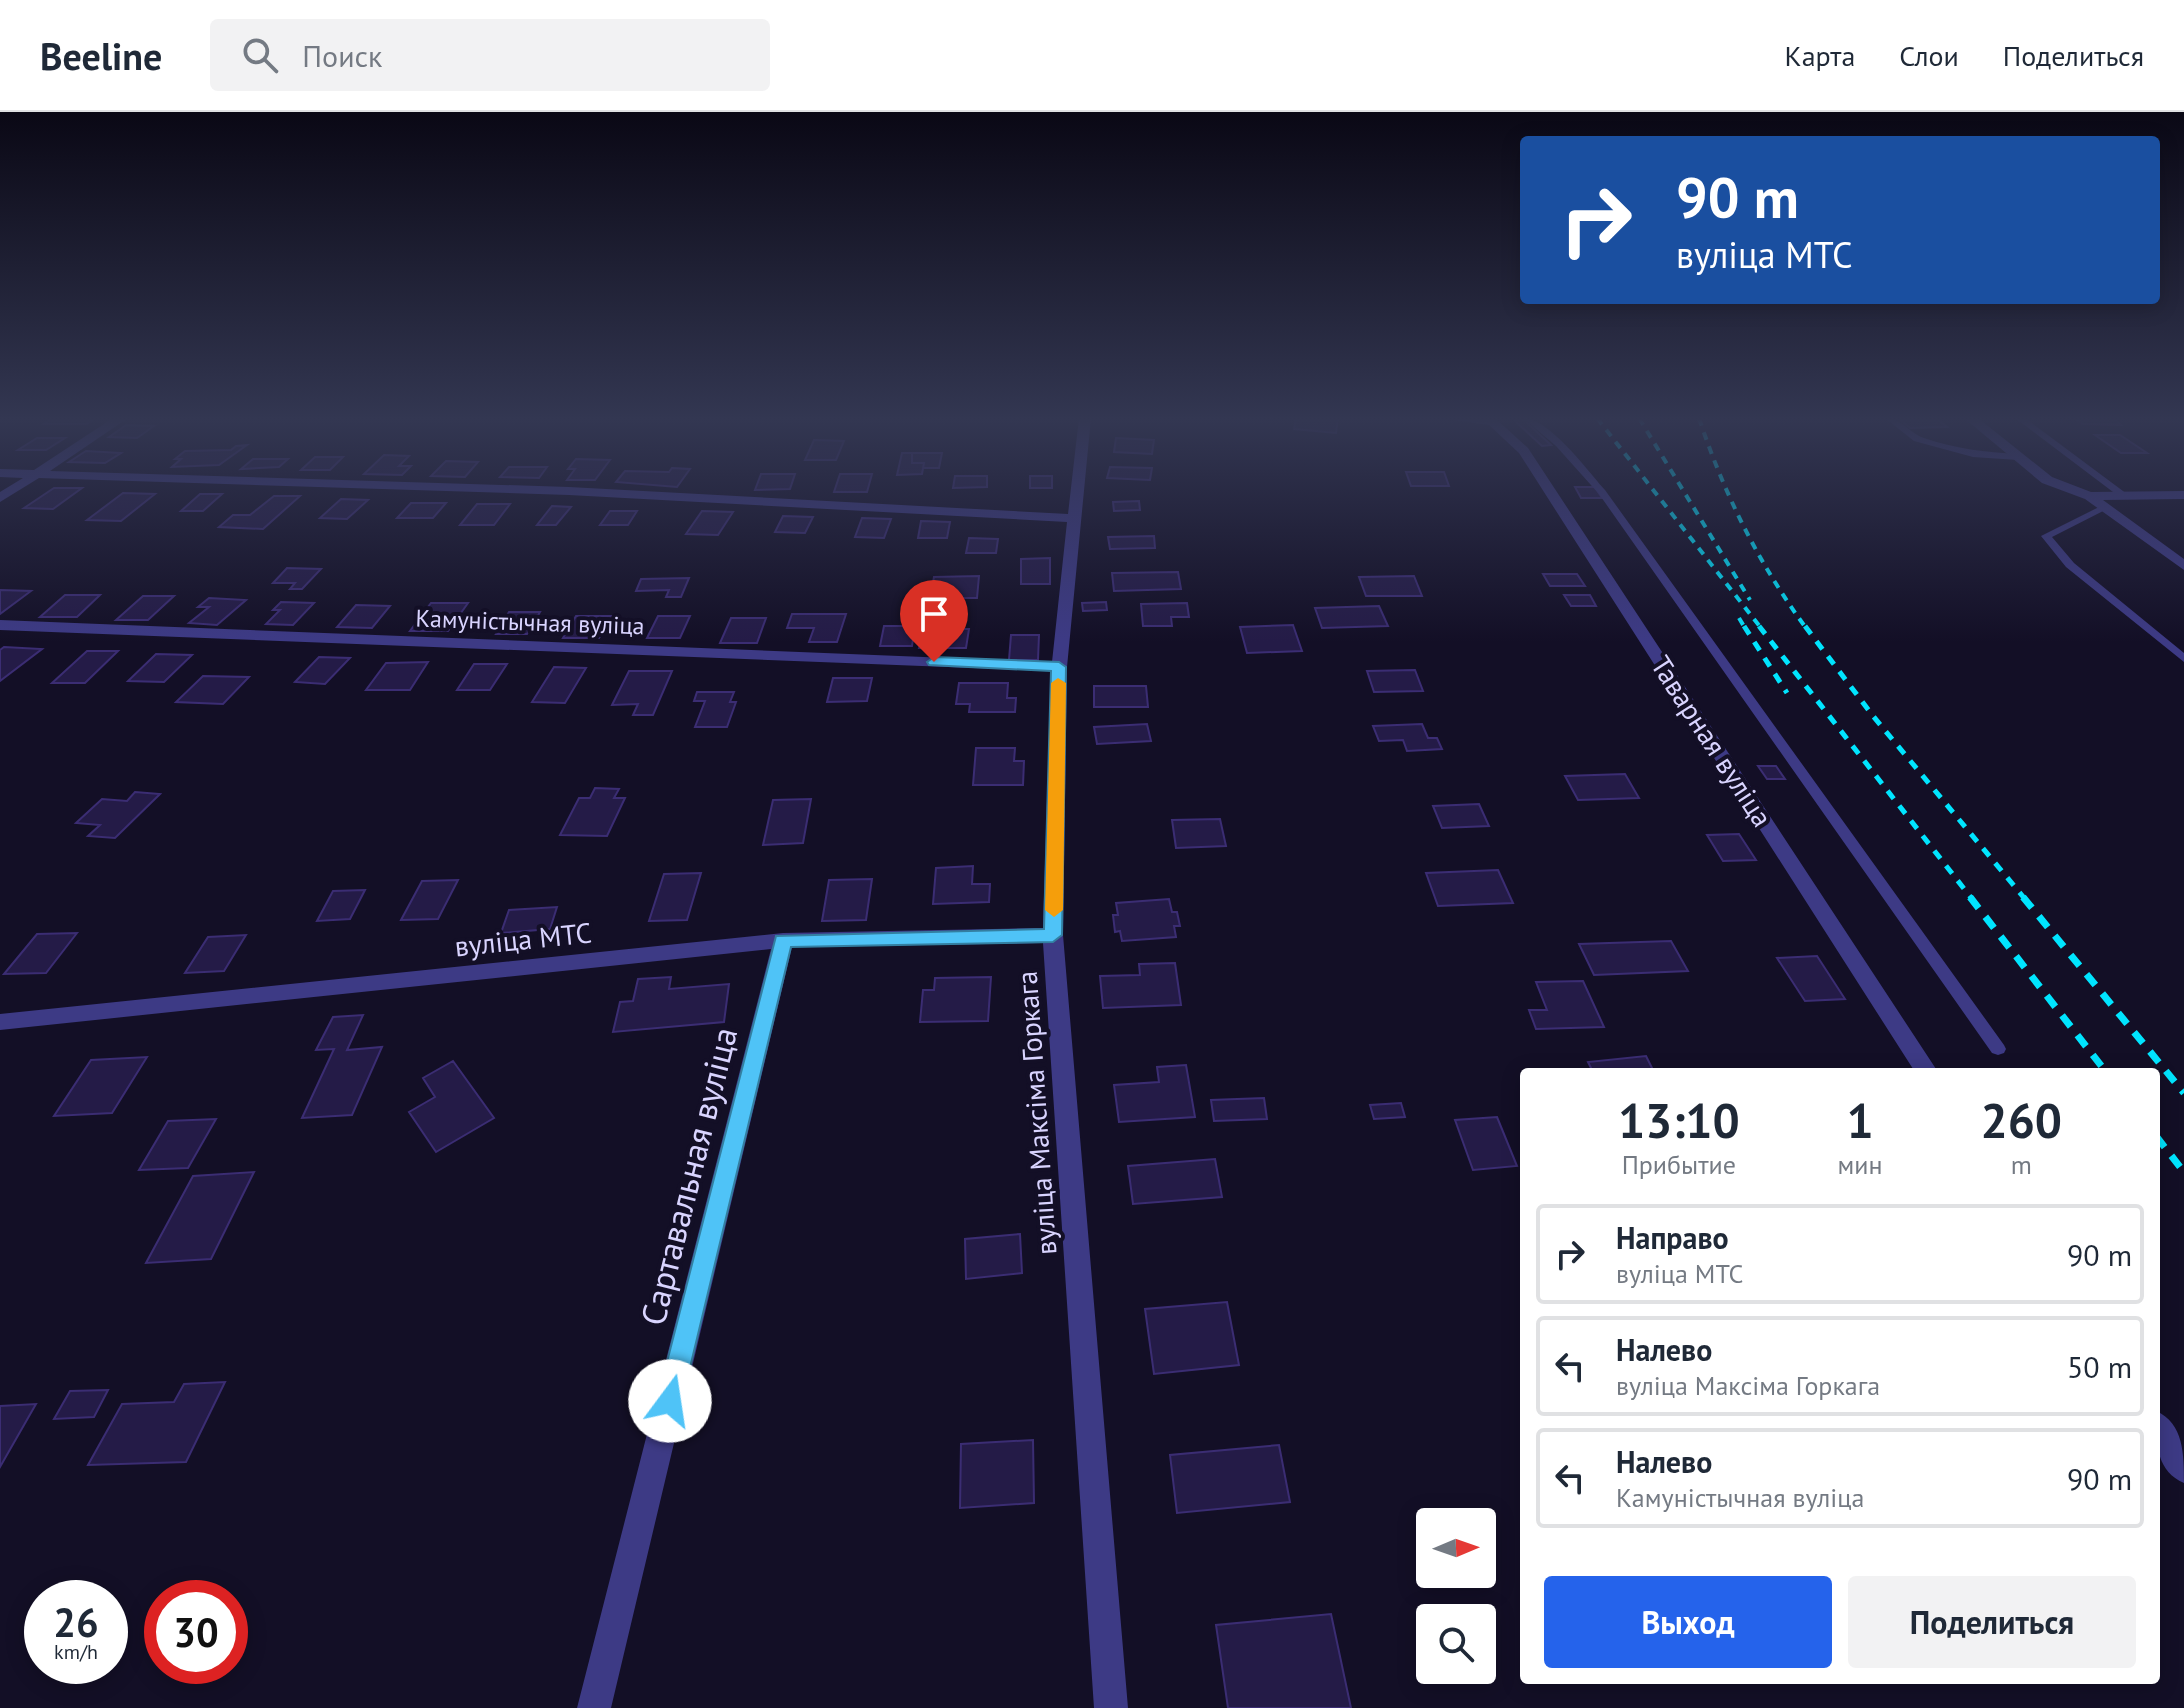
<!DOCTYPE html>
<html lang="ru">
<head>
<meta charset="utf-8">
<style>
  body { margin:0; font-family:"PT Sans",sans-serif; background:#f2f2f3; color:#1f2937; height:100vh; display:flex; flex-direction:column; font-size:30px; white-space:nowrap }
  * { box-sizing:border-box; margin:0 }
  p { font-size:26px; color:#747a83 }
  .icon { flex:none; width:44px; height:44px; fill:none; stroke:currentColor; stroke-width:2; stroke-linecap:round; stroke-linejoin:round }
  .map { position:relative; flex:1; overflow:hidden }
  .panel { position:absolute; left:1520px; top:956px; width:640px; height:616px; display:flex; flex-direction:column; background:#fff; border-radius:8px; box-shadow:0 4px 20px #0003 }
  .panel>* { flex:none }
  .top-card { position:absolute; left:1520px; top:24px; width:640px; height:168px; border-radius:8px; box-shadow:0 4px 20px #0003; background:#1a4fa0; color:#fff; overflow:hidden }
  .needle { width:52px; rotate:88deg }
  .fabs { position:absolute; left:1416px; top:1396px; display:grid; gap:16px }
  .fabs a { display:grid; place-items:center; width:80px; height:80px; border-radius:8px; background:#fff; box-shadow:0 4px 20px #0003; font-size:40px }
  .speed { position:absolute; left:24px; top:1468px; display:flex; gap:16px; font-size:40px; font-weight:700; text-align:center }
  .speed>* { display:grid; place-content:center; width:104px; height:104px; border-radius:50%; background:#fff; box-shadow:0 4px 20px #0003; line-height:1 }
  .speed small { font-size:20px; font-weight:400 }
  .speed .limit { border:12px solid #d22; background:#fff; color:#111 }
  .pin { position:absolute; display:grid; place-items:center; width:68px; height:68px; color:#fff; margin:-82px -34px; border-radius:50% 50% 50% 0; rotate:-45deg; box-shadow:0 0 8px #0007 }
  .pin .icon { rotate:45deg }
  .me { position:absolute; width:88px; margin:-44px; rotate:14deg; stroke-linejoin:round; filter:drop-shadow(0 0 6px #0008) }
  .turn { display:flex; align-items:center; gap:28px; height:168px; padding:0 24px; font-size:36px }
  .turn .icon { width:104px; height:104px; stroke-width:2.5 }
  .turn b { display:block; font-size:56px; line-height:68px }
  .eta { display:flex; justify-content:space-evenly; align-items:center; height:136px; text-align:center }
  .eta b { font-size:48px; font-weight:700; line-height:56px }
  .action { display:flex; gap:16px; margin-top:auto; padding:16px 24px }
  .action a { flex:1; height:92px; border-radius:8px; background:#2563eb; color:#fff; font-size:32px; font-weight:700; line-height:92px; text-align:center }
  .action a+a { background:#f2f2f3; color:#1f2937 }
  ul { padding:0; list-style:none }
  li { display:flex; align-items:center; gap:24px; height:100px; margin:0 16px 12px; padding:0 8px; border:4px solid #e0e1e3; border-radius:8px }
  li div { flex:1 }
  li b { display:block; font-size:30px }
  li em { font-style:normal }
  header { display:flex; align-items:center; gap:48px; box-sizing:border-box; height:112px; padding:0 40px; background:#fff; border-bottom:2px solid #e0e1e3 }
  header strong { font-size:38px }
  nav { display:flex; gap:44px; margin-inline-start:auto; font-size:28px }
  .search { width:560px; height:72px; background:#f2f2f3; display:flex; align-items:center; gap:20px; box-sizing:border-box; padding:0 28px; border-radius:8px; color:#747a83; font-size:30px }
  .map>svg:first-child { display:block }
  .building { fill:#241b47; stroke:#3b2d73; stroke-width:2 }
  .lines { fill:none; stroke-linecap:round; stroke-linejoin:round }
  .lane { fill:#3d3a85; fill-rule:evenodd }
  .street { fill:#3d3a85; fill-rule:evenodd }
  .rail-far2 { stroke:#00e5ff; stroke-width:4; stroke-dasharray:8 7; stroke-linecap:butt }
  .rail-far1 { stroke:#00e5ff; stroke-width:5; stroke-dasharray:10 9; stroke-linecap:butt }
  .rail { stroke:#00e5ff; stroke-width:7; stroke-dasharray:14 11; stroke-linecap:butt }
  .route { fill:#4fc3f7; stroke:#337fa1; stroke-width:2 }
  .slow { fill:#f59e0b }
  .labels { text-anchor:middle; dominant-baseline:central; stroke-width:8; stroke-linejoin:round; paint-order:stroke }
  .far-street-label { font-size:24px; fill:#d9d4ff; stroke:#130f26 }
  .street-label { font-size:28px; fill:#d9d4ff; stroke:#130f26 }
  .near-street-label { font-size:34px; fill:#d9d4ff; stroke:#130f26 }
</style>
</head>
<body>
<header>
<strong>Beeline</strong>
<div class="search"><svg class="icon" aria-label="search" viewBox="0 0 24 24"><circle cx="10" cy="10" r="6"/><path d="M15 15l6 6"/></svg>Поиск</div>
<nav><a>Карта</a><a>Слои</a><a>Поделиться</a></nav>
</header>
<div class="map">
<svg width="2184" height="1596" viewBox="0 0 2184 1596">
  <rect width="100%" height="100%" fill="#130f26"/>
  <!-- building -->
  <path class="building" d="M 52,306 L 95,306 L 87,312 L 44,312 Z
    M 1296,306 L 1338,306 L 1336,321 L 1294,317 Z
    M 1898,306 L 1936,306 L 1947,315 L 1910,316 Z
    M 2075,306 L 2113,306 L 2121,313 L 2083,312 Z
    M 1523,307 L 1551,333 L 1542,334 L 1514,308 Z
    M 126,313 L 154,314 L 137,326 L 109,325 Z
    M 2095,323 L 2120,323 L 2147,341 L 2121,341 Z
    M 37,326 L 65,326 L 46,338 L 18,338 Z
    M 1116,326 L 1154,328 L 1152,342 L 1114,340 Z
    M 814,328 L 844,329 L 836,348 L 805,348 Z
    M 247,333 L 219,353 L 172,355 L 181,347 L 175,347 L 185,339 L 231,338 L 236,334 Z
    M 86,339 L 121,341 L 105,351 L 69,350 Z
    M 902,341 L 912,341 L 912,351 L 924,351 L 922,362 L 897,363 Z
    M 912,341 L 942,341 L 939,356 L 923,356 L 924,351 L 912,351 Z
    M 384,343 L 409,344 L 399,354 L 411,354 L 402,363 L 364,362 Z
    M 315,345 L 343,345 L 330,358 L 301,358 Z
    M 253,347 L 288,347 L 279,355 L 241,357 Z
    M 576,347 L 610,348 L 595,368 L 567,368 L 575,357 L 568,357 Z
    M 446,349 L 478,350 L 465,365 L 431,364 Z
    M 509,355 L 547,355 L 539,366 L 500,365 Z
    M 1110,355 L 1152,356 L 1150,368 L 1107,366 Z
    M 672,356 L 690,357 L 677,375 L 616,370 L 625,359 L 669,360 Z
    M 1406,360 L 1444,360 L 1449,374 L 1411,374 Z
    M 761,362 L 795,362 L 790,377 L 755,378 Z
    M 840,362 L 872,362 L 867,380 L 834,380 Z
    M 955,364 L 987,364 L 987,375 L 953,376 Z
    M 1030,364 L 1052,364 L 1052,376 L 1030,376 Z
    M 1575,375 L 1595,375 L 1602,386 L 1581,386 Z
    M 54,376 L 82,376 L 53,397 L 24,396 Z
    M 123,381 L 155,382 L 121,409 L 87,408 Z
    M 200,382 L 222,382 L 203,399 L 181,399 Z
    M 274,384 L 300,384 L 263,417 L 219,415 L 233,403 L 250,403 Z
    M 341,387 L 368,388 L 347,407 L 320,406 Z
    M 1139,389 L 1140,398 L 1114,399 L 1113,390 Z
    M 411,391 L 446,391 L 433,406 L 397,406 Z
    M 477,392 L 510,392 L 494,413 L 460,413 Z
    M 552,394 L 571,395 L 556,413 L 537,413 Z
    M 610,399 L 637,399 L 628,413 L 600,413 Z
    M 702,399 L 733,400 L 718,423 L 686,422 Z
    M 783,404 L 813,405 L 805,421 L 775,420 Z
    M 862,406 L 891,407 L 884,426 L 855,425 Z
    M 921,409 L 950,410 L 947,426 L 918,426 Z
    M 1154,424 L 1155,436 L 1110,437 L 1108,425 Z
    M 969,426 L 998,427 L 996,441 L 966,441 Z
    M 1050,446 L 1050,472 L 1021,472 L 1021,447 Z
    M 287,456 L 321,457 L 302,477 L 290,477 L 295,471 L 273,471 Z
    M 1178,460 L 1181,477 L 1114,479 L 1112,461 Z
    M 1543,462 L 1577,462 L 1585,474 L 1550,474 Z
    M 979,464 L 977,486 L 930,486 L 934,465 Z
    M 1414,464 L 1422,484 L 1366,484 L 1359,465 Z
    M 689,466 L 681,485 L 666,485 L 669,478 L 636,479 L 641,467 Z
    M 0,478 L 31,479 L 0,502 Z
    M 65,483 L 100,483 L 77,505 L 40,505 Z
    M 1564,483 L 1590,483 L 1596,494 L 1571,494 Z
    M 143,484 L 174,484 L 148,508 L 116,508 Z
    M 209,486 L 246,488 L 217,513 L 189,511 L 209,495 L 198,495 Z
    M 281,490 L 314,491 L 293,513 L 266,512 L 280,498 L 273,498 Z
    M 1106,490 L 1107,498 L 1083,499 L 1082,491 Z
    M 431,491 L 468,491 L 448,519 L 410,519 Z
    M 1187,491 L 1189,505 L 1171,505 L 1172,514 L 1143,514 L 1141,492 Z
    M 356,493 L 390,494 L 372,516 L 337,515 Z
    M 1379,494 L 1388,514 L 1322,516 L 1315,496 Z
    M 509,500 L 540,500 L 527,522 L 496,522 Z
    M 792,502 L 846,502 L 837,530 L 809,530 L 814,516 L 787,516 Z
    M 576,504 L 612,504 L 599,526 L 563,526 Z
    M 658,504 L 690,504 L 680,526 L 647,526 Z
    M 731,506 L 766,506 L 757,531 L 720,531 Z
    M 1293,513 L 1302,539 L 1247,541 L 1240,515 Z
    M 884,514 L 915,514 L 912,534 L 880,534 Z
    M 924,517 L 969,517 L 966,536 L 919,536 Z
    M 1011,523 L 1039,523 L 1038,548 L 1009,548 Z
    M 4,535 L 42,537 L 0,569 L 0,538 Z
    M 87,539 L 118,539 L 85,571 L 52,571 Z
    M 156,542 L 192,543 L 164,570 L 128,569 Z
    M 319,545 L 350,546 L 325,572 L 295,570 Z
    M 428,550 L 410,578 L 366,578 L 386,551 Z
    M 474,552 L 507,552 L 490,578 L 457,578 Z
    M 554,555 L 586,556 L 565,591 L 532,590 Z
    M 1415,558 L 1423,579 L 1374,580 L 1367,559 Z
    M 629,559 L 672,559 L 653,603 L 633,603 L 638,592 L 612,593 Z
    M 203,564 L 249,565 L 223,592 L 176,590 Z
    M 833,566 L 872,566 L 867,589 L 827,590 Z
    M 959,571 L 1008,571 L 1007,586 L 1016,586 L 1015,600 L 969,600 L 970,592 L 956,592 Z
    M 1094,574 L 1146,574 L 1148,595 L 1094,595 Z
    M 697,580 L 734,580 L 730,590 L 736,590 L 727,615 L 695,615 L 705,589 L 694,589 Z
    M 1147,612 L 1151,629 L 1097,632 L 1094,615 Z
    M 1422,612 L 1428,626 L 1437,626 L 1442,637 L 1407,639 L 1403,628 L 1379,629 L 1373,614 Z
    M 976,636 L 1015,636 L 1014,649 L 1024,649 L 1023,673 L 973,673 Z
    M 1758,654 L 1776,654 L 1785,667 L 1767,667 Z
    M 1625,662 L 1639,686 L 1578,688 L 1565,664 Z
    M 595,676 L 619,677 L 614,686 L 625,686 L 607,724 L 560,723 L 579,686 L 590,686 Z
    M 135,680 L 160,682 L 115,726 L 88,724 L 100,713 L 76,711 L 102,687 L 127,689 Z
    M 811,687 L 803,731 L 763,733 L 773,688 Z
    M 1479,692 L 1489,714 L 1442,716 L 1433,694 Z
    M 1220,707 L 1226,734 L 1176,736 L 1172,708 Z
    M 1739,722 L 1756,748 L 1723,749 L 1707,723 Z
    M 973,754 L 972,772 L 990,772 L 989,790 L 933,792 L 936,756 Z
    M 1498,758 L 1513,791 L 1438,794 L 1426,761 Z
    M 701,761 L 687,808 L 649,809 L 664,762 Z
    M 872,767 L 866,808 L 822,809 L 829,768 Z
    M 458,768 L 438,807 L 401,808 L 422,769 Z
    M 365,778 L 350,807 L 317,809 L 333,779 Z
    M 1169,787 L 1172,800 L 1177,800 L 1180,814 L 1174,814 L 1176,825 L 1122,829 L 1120,819 L 1115,820 L 1113,803 L 1118,803 L 1116,791 Z
    M 557,795 L 550,817 L 501,821 L 509,798 Z
    M 77,821 L 46,861 L 4,862 L 37,822 Z
    M 246,823 L 224,859 L 185,861 L 208,825 Z
    M 1671,829 L 1688,859 L 1594,863 L 1579,832 Z
    M 1817,844 L 1845,887 L 1805,889 L 1777,846 Z
    M 1175,851 L 1181,893 L 1103,896 L 1100,864 L 1140,863 L 1139,852 Z
    M 671,865 L 669,877 L 729,872 L 724,910 L 613,920 L 620,890 L 633,889 L 638,867 Z
    M 991,865 L 988,909 L 920,910 L 923,878 L 934,878 L 935,866 Z
    M 1583,869 L 1604,915 L 1536,917 L 1529,898 L 1547,898 L 1536,870 Z
    M 363,903 L 347,938 L 382,935 L 352,1003 L 302,1006 L 334,937 L 316,938 L 333,905 Z
    M 1646,944 L 1654,960 L 1664,960 L 1593,960 L 1588,950 Z
    M 147,945 L 112,1001 L 54,1004 L 91,948 Z
    M 453,949 L 494,1006 L 436,1040 L 409,1000 L 435,985 L 423,966 Z
    M 1186,953 L 1195,1005 L 1119,1010 L 1114,973 L 1159,970 L 1157,955 Z
    M 1264,986 L 1267,1007 L 1214,1009 L 1211,988 Z
    M 1401,991 L 1405,1005 L 1374,1007 L 1370,993 Z
    M 1497,1005 L 1517,1054 L 1473,1058 L 1455,1008 Z
    M 216,1007 L 188,1056 L 139,1058 L 168,1009 Z
    M 1215,1047 L 1222,1085 L 1133,1092 L 1128,1054 Z
    M 254,1060 L 211,1147 L 146,1151 L 193,1064 Z
    M 1020,1122 L 1022,1161 L 966,1167 L 965,1127 Z
    M 1227,1190 L 1239,1253 L 1154,1262 L 1145,1197 Z
    M 225,1270 L 186,1350 L 88,1353 L 122,1292 L 174,1290 L 184,1272 Z
    M 108,1278 L 94,1305 L 54,1307 L 70,1279 Z
    M 36,1292 L 0,1355 L 0,1294 Z
    M 1033,1328 L 1034,1391 L 960,1396 L 961,1332 Z
    M 1279,1333 L 1290,1390 L 1177,1401 L 1170,1343 Z
    M 1331,1502 L 1351,1596 L 1228,1596 L 1216,1513 Z"/>
  <g class="lines">
    <!-- lane -->
    <path class="lane" d="M 1523,306 C 1549,306 1588,359 1605,378 L 2004,933 L 2006,937 L 2004,941 L 1998,943 L 1992,941 L 1599,382 L 1556,334 Z
      M 1885,306 C 1902,306 1909,321 1924,326 C 1955,337 1986,340 2018,342 L 2022,345 L 2018,348 L 1973,345 L 1914,329 Z
      M 2015,306 L 2025,306 L 2127,382 L 2127,386 L 2121,386 Z
      M 2103,393 L 2111,395 L 2052,425 L 2074,451 L 2184,541 L 2184,550 L 2066,455 L 2041,424 Z"/>
    <!-- street -->
    <path class="street" d="M 113,306 L 128,306 L 50,359 L 569,375 L 1068,402 L 1079,306 L 1091,306 L 1067,555 L 1063,823 L 1128,1596 L 1094,1596 L 1043,831 L 792,835 L 611,1596 L 577,1596 L 771,837 L 0,918 L 0,902 L 783,821 L 1043,816 L 1051,559 L 0,518 L 0,508 L 1052,550 L 1067,410 L 569,383 L 39,366 L 0,390 L 0,380 L 23,366 L 0,365 L 0,357 L 34,358 Z
      M 1440,306 L 1495,306 L 1528,336 L 1938,960 L 1915,960 L 1519,341 L 1489,313 Z
      M 1964,306 L 1978,306 L 2052,365 L 2091,380 L 2184,379 L 2184,387 L 2103,388 L 2184,447 L 2184,458 L 2085,387 L 2042,371 Z
      M 2156,1299 C 2184,1311 2184,1343 2184,1371 C 2154,1358 2156,1326 2156,1299 Z"/>
    <!-- rail-far2 -->
    <path class="rail-far2" d="M 1597,306 L 1761,516
      M 1639,306 L 1750,488
      M 1699,306 C 1724,382 1759,452 1806,516
      M 1739,506 L 1745,516"/>
    <!-- rail-far1 -->
    <path class="rail-far1" d="M 1744,514 L 1787,581
      M 1759,514 L 1972,787
      M 1805,514 L 1873,604 L 2025,787"/>
    <!-- rail -->
    <path class="rail" d="M 1970,785 L 2106,960
      M 2023,785 L 2184,981
      M 2156,1024 L 2184,1060"/>
  </g>
  <!-- sky -->
  <linearGradient id="sky" x2="0" y2="1"><stop stop-color="#0a0815"/><stop offset="0.58" stop-color="#333752"/><stop offset="1" stop-color="#333752" stop-opacity="0"/></linearGradient>
  <rect width="2184" height="530" fill="url(#sky)"/>
  <!-- route -->
  <path class="route" d="M 934,545 L 1059,550 L 1066,555 L 1062,823 L 1053,830 L 791,835 L 682,1289 L 679,1298 L 670,1302 L 661,1298 L 657,1289 L 776,824 L 1044,817 L 1051,559 L 929,553 L 927,550 Z"/>
  <!-- slow -->
  <path class="slow" d="M 1058,566 L 1066,571 L 1063,798 L 1054,805 L 1045,798 L 1051,571 Z"/>
  <g class="labels">
    <!-- far-street labels -->
    <g class="far-street-label">
      <text transform="translate(530 510) rotate(2)">Камуністычная вуліца</text>
    </g>
    <!-- street labels -->
    <g class="street-label">
      <text transform="translate(1712 629) rotate(57)">Таварная вуліца</text>
      <text transform="translate(523 827) rotate(-6)">вуліца МТС</text>
      <text transform="translate(1036 1001) rotate(-94)">вуліца Максіма Горкага</text>
    </g>
    <!-- near-street labels -->
    <g class="near-street-label">
      <text transform="translate(688 1064) rotate(-76)">Сартавальная вуліца</text>
    </g>
  </g>
</svg>
<div class="fabs">
<a><svg class="needle" viewBox="-14 -14 28 28"><path d="M0-13l5 13h-10z" fill="#e53935"/><path d="M0 13l5-13h-10z" fill="#747a83"/></svg></a>
<a><svg class="icon" aria-label="search" viewBox="0 0 24 24"><circle cx="10" cy="10" r="6"/><path d="M15 15l6 6"/></svg></a>
</div>
<div class="speed"><div>26<small>km/h</small></div><div class="limit">30</div></div>
<div class="pin" style="left:934px;top:550px;background:#d93025"><svg class="icon" aria-label="arrive" viewBox="0 0 24 24"><path d="M6 21V4h12l-3 4 3 4H6"/></svg></div>
<svg class="me" style="left:670px;top:1289px" viewBox="-20 -20 40 40"><circle r="19" fill="#fff"/><path d="M0-13L10 11 0 6-10 11z" fill="#4fc3f7"/></svg>
<div class="top-card">
<div class="turn"><svg class="icon" aria-label="right" viewBox="0 0 24 24"><path d="M7 20v-9h11M14 6l5 5-5 5"/></svg><div><b>90 m</b>вуліца МТС</div></div>
</div>
<section class="panel">
<div class="eta">
<div><b>13:10</b><p>Прибытие</p></div>
<div><b>1</b><p>мин</p></div>
<div><b>260</b><p>m</p></div>
</div>
<ul>
<li><svg class="icon" aria-label="right" viewBox="0 0 24 24"><path d="M7 20v-9h11M14 6l5 5-5 5"/></svg><div><b>Направо</b><p>вуліца МТС</p></div><em>90 m</em></li>
<li><svg class="icon" aria-label="left" viewBox="0 0 24 24"><path d="M17 20v-9H6M10 6l-5 5 5 5"/></svg><div><b>Налево</b><p>вуліца Максіма Горкага</p></div><em>50 m</em></li>
<li><svg class="icon" aria-label="left" viewBox="0 0 24 24"><path d="M17 20v-9H6M10 6l-5 5 5 5"/></svg><div><b>Налево</b><p>Камуністычная вуліца</p></div><em>90 m</em></li>
</ul>
<div class="action"><a>Выход</a><a>Поделиться</a></div>
</section>
</div>
</body>
</html>
